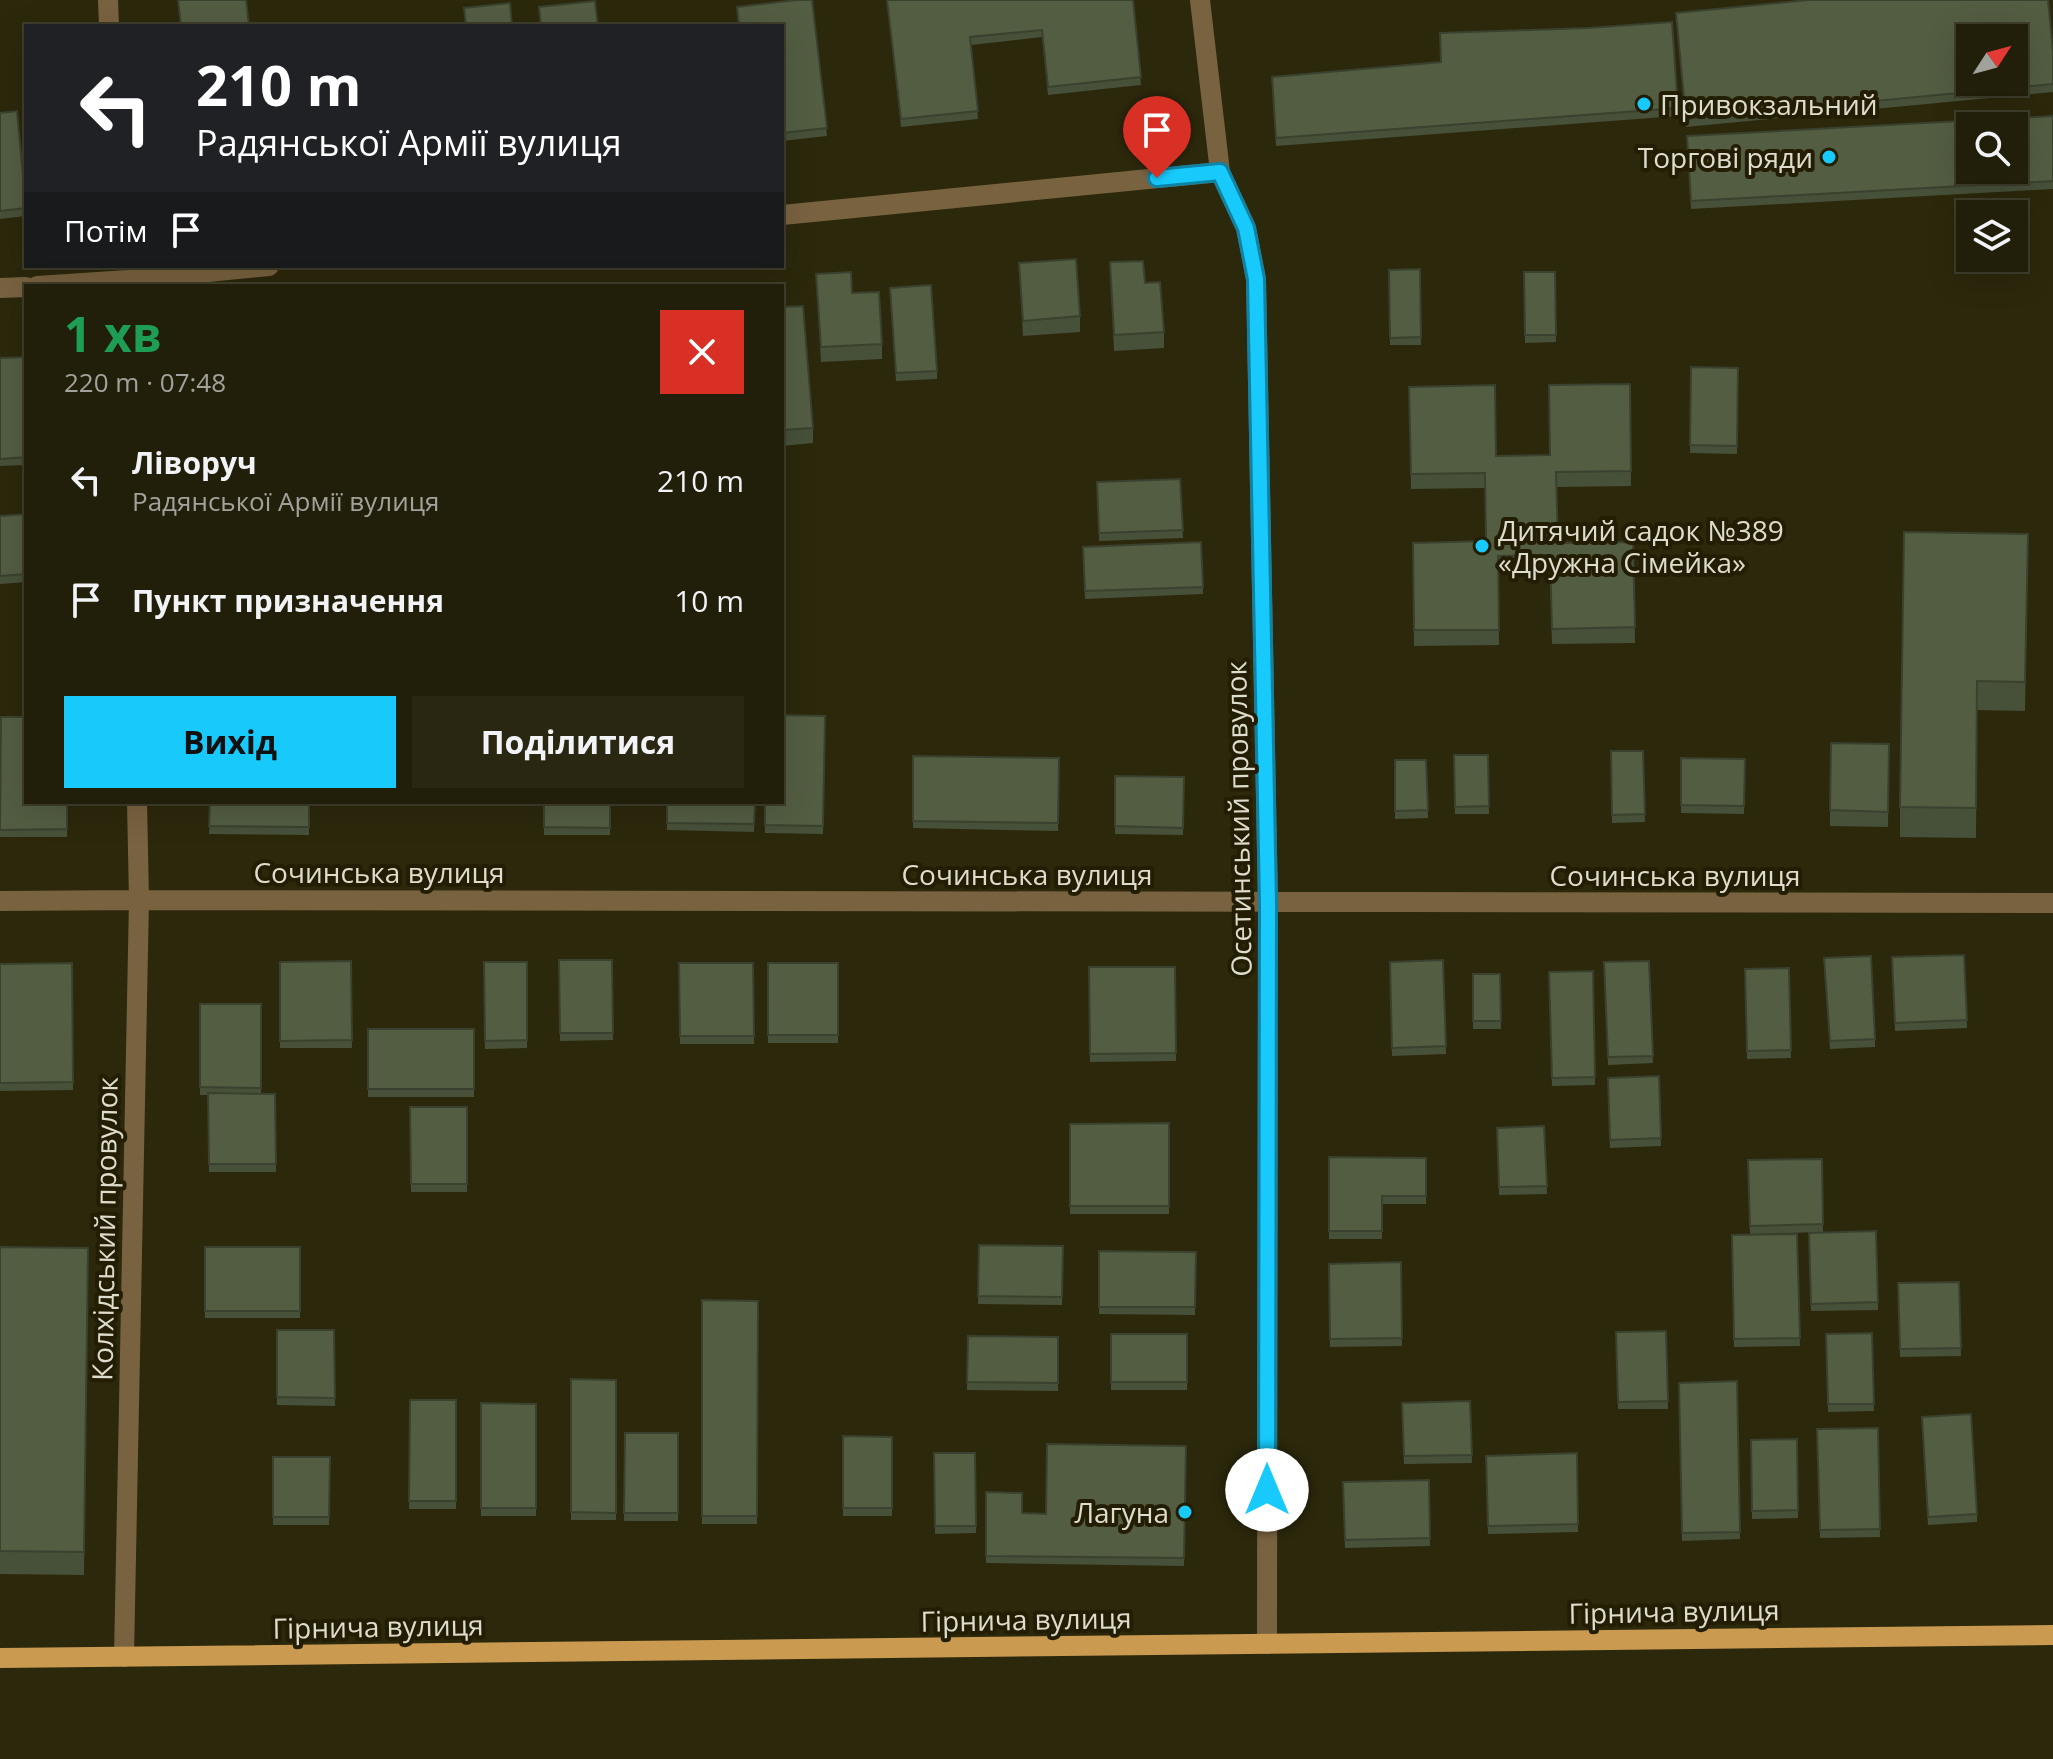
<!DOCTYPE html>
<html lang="uk">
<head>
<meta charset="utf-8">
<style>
  body { margin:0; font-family:"Open Sans",sans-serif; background:#292712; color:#f1f3f6; height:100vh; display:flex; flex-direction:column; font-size:30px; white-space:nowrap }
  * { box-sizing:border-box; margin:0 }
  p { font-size:26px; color:#a2a29c }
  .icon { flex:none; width:44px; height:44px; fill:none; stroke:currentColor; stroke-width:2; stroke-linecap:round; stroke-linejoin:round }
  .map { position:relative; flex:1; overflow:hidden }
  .side { position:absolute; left:24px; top:284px; width:760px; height:520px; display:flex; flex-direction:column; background:#211e09; border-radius:0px; box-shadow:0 8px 32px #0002,0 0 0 2px #3e3c2a }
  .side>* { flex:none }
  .banner { position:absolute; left:24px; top:24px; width:760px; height:244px; border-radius:0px; box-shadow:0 8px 32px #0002,0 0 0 2px #3e3c2a; background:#202124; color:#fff; overflow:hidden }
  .needle { width:52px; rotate:54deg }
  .buttons { position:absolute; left:1956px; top:24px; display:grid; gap:16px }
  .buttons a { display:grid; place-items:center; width:72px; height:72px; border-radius:0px; background:#211e09; box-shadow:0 8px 32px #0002,0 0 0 2px #3e3c2a; font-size:40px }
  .pin { position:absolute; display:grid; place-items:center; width:68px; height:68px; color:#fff; margin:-82px -34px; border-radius:50% 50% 50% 0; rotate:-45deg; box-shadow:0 0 8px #0007 }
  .pin .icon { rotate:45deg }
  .me { position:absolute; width:88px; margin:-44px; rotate:0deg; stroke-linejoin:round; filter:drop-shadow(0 0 6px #0008) }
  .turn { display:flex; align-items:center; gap:28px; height:168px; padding:0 40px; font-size:36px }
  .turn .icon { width:104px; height:104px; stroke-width:2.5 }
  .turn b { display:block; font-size:56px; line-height:68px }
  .then { display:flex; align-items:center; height:76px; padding:0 40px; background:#0003; gap:16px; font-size:30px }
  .round { display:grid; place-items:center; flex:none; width:84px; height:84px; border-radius:0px; background:#292712 }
  .overview { display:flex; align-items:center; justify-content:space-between; height:136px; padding:0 40px }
  h1 { font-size:48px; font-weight:700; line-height:60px; color:#1e9e55 }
  .action { display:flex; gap:16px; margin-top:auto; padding:16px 40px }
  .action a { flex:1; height:92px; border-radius:0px; background:#17cafb; color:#111; font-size:32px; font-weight:700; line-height:92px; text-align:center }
  .action a+a { background:#292712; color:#f1f3f6 }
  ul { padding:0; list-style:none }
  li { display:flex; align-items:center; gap:24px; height:120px; padding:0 40px }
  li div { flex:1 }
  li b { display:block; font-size:30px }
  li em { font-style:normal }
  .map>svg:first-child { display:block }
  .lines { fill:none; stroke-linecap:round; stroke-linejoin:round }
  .street { stroke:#796240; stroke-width:20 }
  .primary { stroke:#ca9a51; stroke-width:20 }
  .wall { fill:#475039 }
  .building { fill:#535d42; stroke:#3a412e; stroke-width:2; fill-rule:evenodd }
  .route-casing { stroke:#0f83a3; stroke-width:20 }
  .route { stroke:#17cafb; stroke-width:14 }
  .poi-dot { fill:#17cafb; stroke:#231e03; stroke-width:3 }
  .labels { text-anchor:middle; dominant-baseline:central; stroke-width:8; stroke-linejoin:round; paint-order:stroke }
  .poi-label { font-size:28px; fill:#dedccc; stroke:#231e03; text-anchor:start }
  .street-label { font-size:28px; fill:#dedccc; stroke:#231e03 }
</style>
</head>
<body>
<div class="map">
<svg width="2053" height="1759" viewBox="0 0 2053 1759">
  <rect width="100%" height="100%" fill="#2c280c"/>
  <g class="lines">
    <!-- street -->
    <path class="street" d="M 108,0 L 109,26
      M 1200,0 L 1220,172 L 1246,228 L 1256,279 L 1268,903 L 1267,1644
      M 782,215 L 1220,172
      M 37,286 L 128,280 L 269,266
      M 0,288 L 26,287
      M 0,901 L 139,900 L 2053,903
      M 124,1657 L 139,900 L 137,802"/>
    <!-- primary -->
    <path class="primary" d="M 0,1658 L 2053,1635"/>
  </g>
  <!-- wall -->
  <path class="wall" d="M 796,0 L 812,0 L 827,136 L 782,141 L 782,26 L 738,26 L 737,7 Z
    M 887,0 L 1133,0 L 1141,85 L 1048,95 L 1042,37 L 971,45 L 978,119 L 901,127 Z
    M 1676,13 L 2053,52 L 2053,92 L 1686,127 Z
    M 1272,84 L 1678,108 L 1678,116 L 1276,146 Z
    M 0,113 L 26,205 L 26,216 L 0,219 Z
    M 2053,116 L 2053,189 L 1691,209 L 1687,136 Z
    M 1110,262 L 1145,283 L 1164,332 L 1164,348 L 1114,351 Z
    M 1019,263 L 1080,316 L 1080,332 L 1023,336 Z
    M 1420,269 L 1421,345 L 1390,345 L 1389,270 Z
    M 1524,272 L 1555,272 L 1556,342 L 1525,343 Z
    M 816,274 L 882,344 L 882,359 L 821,362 Z
    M 890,295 L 937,371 L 937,379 L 896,381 Z
    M 782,307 L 813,428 L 813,443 L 782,446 Z
    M 26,357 L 26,465 L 0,466 L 0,358 Z
    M 1691,367 L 1738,368 L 1737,454 L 1690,453 Z
    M 1630,384 L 1631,486 L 1556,487 L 1558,543 L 1633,542 L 1635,643 L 1552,644 L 1550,571 L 1498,571 L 1499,645 L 1414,646 L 1413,543 L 1486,541 L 1485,488 L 1411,489 L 1409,387 L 1496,456 L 1550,455 Z
    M 1180,479 L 1183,538 L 1099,541 L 1097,482 Z
    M 26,514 L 26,582 L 0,584 L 0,516 Z
    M 2028,534 L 2025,711 L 1977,710 L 1976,838 L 1900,837 L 1900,807 Z
    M 1083,547 L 1203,587 L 1203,594 L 1085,599 Z
    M 825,716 L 823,834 L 765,833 L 765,802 Z
    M 1889,744 L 1888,827 L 1830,826 L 1830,810 Z
    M 1611,751 L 1643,751 L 1645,822 L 1612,823 Z
    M 1454,755 L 1488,755 L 1489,814 L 1455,814 Z
    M 913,756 L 1059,758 L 1058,831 L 913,828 Z
    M 1681,758 L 1745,759 L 1744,814 L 1681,813 Z
    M 1395,760 L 1426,760 L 1428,818 L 1395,819 Z
    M 0,763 L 67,802 L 67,837 L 0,837 Z
    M 1115,776 L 1184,777 L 1183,835 L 1115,834 Z
    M 210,802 L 309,802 L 309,835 L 209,834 Z
    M 544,802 L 610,802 L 610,835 L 544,835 Z
    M 667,802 L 755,802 L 754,832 L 667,830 Z
    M 1964,955 L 1967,1028 L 1895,1031 L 1892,957 Z
    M 559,960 L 612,960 L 613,1040 L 560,1041 Z
    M 1443,960 L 1446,1054 L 1392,1056 L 1390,962 Z
    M 351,961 L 352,1048 L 280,1048 L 280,962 Z
    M 1649,961 L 1653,1063 L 1608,1065 L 1604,962 Z
    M 484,962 L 527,962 L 527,1048 L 485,1049 Z
    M 72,963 L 73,1090 L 0,1091 L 0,964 Z
    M 679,963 L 753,963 L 754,1044 L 680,1044 Z
    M 768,963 L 838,963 L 838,1043 L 768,1043 Z
    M 1824,966 L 1875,1039 L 1875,1047 L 1830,1049 Z
    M 1089,967 L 1175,967 L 1176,1061 L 1090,1062 Z
    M 1789,968 L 1791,1058 L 1747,1059 L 1745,969 Z
    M 1593,971 L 1595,1085 L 1552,1086 L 1549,972 Z
    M 1473,974 L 1500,974 L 1501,1029 L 1473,1029 Z
    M 200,1004 L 261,1004 L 261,1094 L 275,1094 L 276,1172 L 209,1172 L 208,1095 L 200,1095 Z
    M 368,1029 L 474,1029 L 474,1097 L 368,1097 Z
    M 1659,1076 L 1661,1146 L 1610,1148 L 1608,1078 Z
    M 410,1107 L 467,1107 L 467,1192 L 411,1192 Z
    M 1169,1123 L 1169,1214 L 1070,1214 L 1070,1124 Z
    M 1544,1126 L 1547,1194 L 1499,1195 L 1497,1128 Z
    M 1329,1157 L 1426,1158 L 1426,1204 L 1382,1204 L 1382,1239 L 1329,1239 Z
    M 1822,1159 L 1823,1232 L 1750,1234 L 1748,1160 Z
    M 1876,1231 L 1878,1310 L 1811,1311 L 1809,1233 Z
    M 1797,1234 L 1800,1346 L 1734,1347 L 1732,1235 Z
    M 979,1245 L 1063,1246 L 1062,1305 L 978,1304 Z
    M 0,1247 L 88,1248 L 84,1575 L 0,1574 Z
    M 205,1247 L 300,1247 L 300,1318 L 205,1318 Z
    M 1099,1251 L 1196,1252 L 1195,1315 L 1099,1314 Z
    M 1401,1262 L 1402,1346 L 1330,1347 L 1329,1264 Z
    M 1959,1282 L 1961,1356 L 1900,1357 L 1898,1283 Z
    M 702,1300 L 758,1301 L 757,1524 L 702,1524 Z
    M 277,1330 L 334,1330 L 335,1406 L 277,1405 Z
    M 1666,1331 L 1668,1409 L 1618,1409 L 1616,1332 Z
    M 1872,1333 L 1874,1411 L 1828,1412 L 1826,1334 Z
    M 1111,1334 L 1187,1334 L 1187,1390 L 1111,1390 Z
    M 968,1336 L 1058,1337 L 1058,1391 L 967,1390 Z
    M 571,1379 L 616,1380 L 616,1520 L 571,1520 Z
    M 1737,1381 L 1740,1539 L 1682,1541 L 1679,1383 Z
    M 410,1400 L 456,1400 L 456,1509 L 409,1509 Z
    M 1470,1401 L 1472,1463 L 1404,1464 L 1402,1403 Z
    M 481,1403 L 536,1404 L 536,1516 L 481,1516 Z
    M 1922,1417 L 1977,1514 L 1977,1522 L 1928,1525 Z
    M 1878,1428 L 1880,1537 L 1820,1538 L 1817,1429 Z
    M 625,1433 L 678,1433 L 678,1521 L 624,1521 Z
    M 843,1436 L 892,1437 L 892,1516 L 843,1516 Z
    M 1797,1439 L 1798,1518 L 1752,1519 L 1751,1440 Z
    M 1186,1446 L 1184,1566 L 986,1563 L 986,1492 L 1022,1513 L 1046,1514 Z
    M 934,1453 L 975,1453 L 976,1533 L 935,1534 Z
    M 1577,1453 L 1578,1532 L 1488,1534 L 1486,1456 Z
    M 273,1457 L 330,1457 L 329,1525 L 273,1525 Z
    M 1429,1480 L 1430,1546 L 1345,1548 L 1343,1482 Z"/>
  <!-- building -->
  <path class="building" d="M 178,0 L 246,0 L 249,26 L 181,26 Z
    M 796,0 L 812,0 L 827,128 L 782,133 L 782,26 L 739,26 L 737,7 Z
    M 887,0 L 1133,0 L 1141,77 L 1048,87 L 1042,30 L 970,37 L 978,111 L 901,119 Z
    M 1808,0 L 2048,0 L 2053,52 L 2053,84 L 1686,119 L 1676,13 ZM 1970,38 L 2014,38 L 2014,82 L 1970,82 Z
    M 595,1 L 598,26 L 541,26 L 539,7 Z
    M 510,3 L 512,26 L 466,26 L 464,8 Z
    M 1672,22 L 1678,108 L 1276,138 L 1272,77 L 1441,62 L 1440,33 L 1587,28 Z
    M 17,111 L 26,208 L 0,211 L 0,113 Z
    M 2053,116 L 2053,181 L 1691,201 L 1687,136 ZM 1970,126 L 2014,126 L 2014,170 L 1970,170 Z
    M 1076,259 L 1080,316 L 1023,321 L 1019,263 Z
    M 1143,261 L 1145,283 L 1160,282 L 1164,332 L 1114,335 L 1110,262 Z
    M 1420,269 L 1421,337 L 1390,338 L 1389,270 Z
    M 851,272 L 852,293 L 879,292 L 882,344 L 821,347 L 816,274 Z
    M 1524,272 L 1555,272 L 1556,335 L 1525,335 Z
    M 931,285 L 937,371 L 896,373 L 890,288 Z
    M 803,306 L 813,428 L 782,430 L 782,307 Z
    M 26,357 L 26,457 L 0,459 L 0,358 Z
    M 1691,367 L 1738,368 L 1737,446 L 1690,445 Z
    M 1630,384 L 1631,471 L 1556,472 L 1558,543 L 1633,542 L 1635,627 L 1552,629 L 1550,555 L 1498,556 L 1499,630 L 1414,630 L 1413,543 L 1486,541 L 1485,473 L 1411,474 L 1409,387 L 1495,385 L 1496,456 L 1550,455 L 1549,385 Z
    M 1180,479 L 1183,530 L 1099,533 L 1097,482 Z
    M 26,514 L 26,574 L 0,576 L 0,516 Z
    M 1904,532 L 2028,534 L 2025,682 L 1977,681 L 1976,808 L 1900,807 Z
    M 1201,542 L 1203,587 L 1085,591 L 1083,547 Z
    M 782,715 L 825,716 L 823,826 L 765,825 L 765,802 L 782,802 Z
    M 1,717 L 26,717 L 26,802 L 67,802 L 67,829 L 0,830 Z
    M 1831,743 L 1889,744 L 1888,812 L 1830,810 Z
    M 1611,751 L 1643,751 L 1645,814 L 1612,815 Z
    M 1454,755 L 1488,755 L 1489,806 L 1455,807 Z
    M 913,756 L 1059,758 L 1058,823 L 913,821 Z
    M 1681,758 L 1745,759 L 1744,806 L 1681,805 Z
    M 1395,760 L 1426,760 L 1428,810 L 1395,811 Z
    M 1115,776 L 1184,777 L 1183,828 L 1115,826 Z
    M 210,802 L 309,802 L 309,827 L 209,826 Z
    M 544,802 L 610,802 L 610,828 L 544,827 Z
    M 667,802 L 755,802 L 754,824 L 667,823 Z
    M 1964,955 L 1967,1020 L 1895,1023 L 1892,957 Z
    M 1871,956 L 1875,1039 L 1830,1041 L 1824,958 Z
    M 559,960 L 612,960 L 613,1033 L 560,1033 Z
    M 1443,960 L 1446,1046 L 1392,1048 L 1390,962 Z
    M 351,961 L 352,1040 L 280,1041 L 280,962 Z
    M 1649,961 L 1653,1056 L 1608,1057 L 1604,962 Z
    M 484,962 L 527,962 L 527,1040 L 485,1041 Z
    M 72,963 L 73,1082 L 0,1083 L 0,964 Z
    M 679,963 L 753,963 L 754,1036 L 680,1036 Z
    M 768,963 L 838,963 L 838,1035 L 768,1035 Z
    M 1089,967 L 1175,967 L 1176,1053 L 1090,1054 Z
    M 1789,968 L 1791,1050 L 1747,1051 L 1745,969 Z
    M 1593,971 L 1595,1077 L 1552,1078 L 1549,972 Z
    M 1473,974 L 1500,974 L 1501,1021 L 1473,1021 Z
    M 200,1004 L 261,1004 L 261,1088 L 200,1087 Z
    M 368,1029 L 474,1029 L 474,1089 L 368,1089 Z
    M 1659,1076 L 1661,1138 L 1610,1140 L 1608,1078 Z
    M 208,1093 L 275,1094 L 276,1164 L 209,1164 Z
    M 410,1107 L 467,1107 L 467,1184 L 411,1184 Z
    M 1169,1123 L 1169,1206 L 1070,1206 L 1070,1124 Z
    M 1544,1126 L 1547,1186 L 1499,1187 L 1497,1128 Z
    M 1329,1157 L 1426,1158 L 1426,1196 L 1382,1196 L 1382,1231 L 1329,1231 Z
    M 1822,1159 L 1823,1224 L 1750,1226 L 1748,1160 Z
    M 1876,1231 L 1878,1302 L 1811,1304 L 1809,1233 Z
    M 1797,1234 L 1800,1338 L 1734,1339 L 1732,1235 Z
    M 979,1245 L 1063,1246 L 1062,1297 L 978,1296 Z
    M 0,1247 L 88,1248 L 84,1552 L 0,1551 Z
    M 205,1247 L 300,1247 L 300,1311 L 205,1311 Z
    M 1099,1251 L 1196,1252 L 1195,1307 L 1099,1307 Z
    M 1401,1262 L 1402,1338 L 1330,1339 L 1329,1264 Z
    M 1959,1282 L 1961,1348 L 1900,1349 L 1898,1283 Z
    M 702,1300 L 758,1301 L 757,1516 L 702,1516 Z
    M 277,1330 L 334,1330 L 335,1398 L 277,1397 Z
    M 1666,1331 L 1668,1401 L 1618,1402 L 1616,1332 Z
    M 1872,1333 L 1874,1404 L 1828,1404 L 1826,1334 Z
    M 1111,1334 L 1187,1334 L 1187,1382 L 1111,1382 Z
    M 968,1336 L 1058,1337 L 1058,1383 L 967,1382 Z
    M 571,1379 L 616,1380 L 616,1513 L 571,1512 Z
    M 1737,1381 L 1740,1532 L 1682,1533 L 1679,1383 Z
    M 410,1400 L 456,1400 L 456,1501 L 409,1501 Z
    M 1470,1401 L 1472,1455 L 1404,1456 L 1402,1403 Z
    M 481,1403 L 536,1404 L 536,1508 L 481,1508 Z
    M 1971,1414 L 1977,1514 L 1928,1517 L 1922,1417 Z
    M 1878,1428 L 1880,1529 L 1820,1530 L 1817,1429 Z
    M 625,1433 L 678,1433 L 678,1513 L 624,1513 Z
    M 843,1436 L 892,1437 L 892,1508 L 843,1508 Z
    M 1797,1439 L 1798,1510 L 1752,1511 L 1751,1440 Z
    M 1047,1444 L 1186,1446 L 1184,1558 L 986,1556 L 986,1492 L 1022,1493 L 1022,1513 L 1046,1514 Z
    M 934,1453 L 975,1453 L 976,1526 L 935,1526 Z
    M 1577,1453 L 1578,1524 L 1488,1526 L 1486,1456 Z
    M 273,1457 L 330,1457 L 329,1517 L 273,1517 Z
    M 1429,1480 L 1430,1538 L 1345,1540 L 1343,1482 Z"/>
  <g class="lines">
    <!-- route casing -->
    <g class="route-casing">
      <path id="route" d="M 1157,178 L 1220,172 L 1246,228 L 1256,279 L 1268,903 L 1267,1490"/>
    </g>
    <!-- route -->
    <use href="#route" class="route"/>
  </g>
  <!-- markers -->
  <g class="poi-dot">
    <circle cx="1644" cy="104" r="8"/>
    <circle cx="1829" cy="157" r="8"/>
    <circle cx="1482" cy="546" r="8"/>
    <circle cx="1185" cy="1512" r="8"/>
  </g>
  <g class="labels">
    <!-- poi labels -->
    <g class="poi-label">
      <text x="1660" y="104">Привокзальний</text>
      <text x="1813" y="157" text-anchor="end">Торгові ряди</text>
      <text x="1498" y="530">Дитячий садок №389<tspan x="1498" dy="32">«Дружна Сімейка»</tspan></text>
      <text x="1169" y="1512" text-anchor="end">Лагуна</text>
    </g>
    <!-- street labels -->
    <g class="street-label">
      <text transform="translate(1238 819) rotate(-91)">Осетинський провулок</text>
      <text x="379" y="872">Сочинська вулиця</text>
      <text x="1027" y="874">Сочинська вулиця</text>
      <text x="1675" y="875">Сочинська вулиця</text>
      <text transform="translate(104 1229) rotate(-89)">Колхідський провулок</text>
      <text transform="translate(1674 1611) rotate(-1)">Гірнича вулиця</text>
      <text transform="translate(1026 1619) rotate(-1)">Гірнича вулиця</text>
      <text transform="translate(378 1626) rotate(-1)">Гірнича вулиця</text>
    </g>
  </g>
</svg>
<div class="buttons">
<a><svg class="needle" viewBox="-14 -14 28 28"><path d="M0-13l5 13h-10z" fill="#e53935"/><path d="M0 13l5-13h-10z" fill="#a2a29c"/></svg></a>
<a><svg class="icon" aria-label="search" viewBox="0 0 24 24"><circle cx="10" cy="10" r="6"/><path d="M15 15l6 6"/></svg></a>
<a><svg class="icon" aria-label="layers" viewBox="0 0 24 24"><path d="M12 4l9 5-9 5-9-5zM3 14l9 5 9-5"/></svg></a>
</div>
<div class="pin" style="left:1157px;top:178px;background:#d93025"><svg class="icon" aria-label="arrive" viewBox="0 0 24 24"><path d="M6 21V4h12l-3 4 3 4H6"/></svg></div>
<svg class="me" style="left:1267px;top:1490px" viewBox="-20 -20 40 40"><circle r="19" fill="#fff"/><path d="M0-13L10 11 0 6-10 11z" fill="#17cafb"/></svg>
<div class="banner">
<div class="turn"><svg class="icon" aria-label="left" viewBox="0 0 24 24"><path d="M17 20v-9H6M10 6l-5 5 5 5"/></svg><div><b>210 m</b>Радянської Армії вулиця</div></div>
<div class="then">Потім<svg class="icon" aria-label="arrive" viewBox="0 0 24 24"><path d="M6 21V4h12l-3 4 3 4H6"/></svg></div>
</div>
<section class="side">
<div class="overview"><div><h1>1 хв</h1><p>220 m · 07:48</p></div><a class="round" style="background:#d93025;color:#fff"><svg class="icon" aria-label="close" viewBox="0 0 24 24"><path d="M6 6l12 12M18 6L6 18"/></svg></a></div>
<ul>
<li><svg class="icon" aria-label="left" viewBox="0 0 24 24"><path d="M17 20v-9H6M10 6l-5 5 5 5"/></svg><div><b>Ліворуч</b><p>Радянської Армії вулиця</p></div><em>210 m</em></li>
<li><svg class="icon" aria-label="arrive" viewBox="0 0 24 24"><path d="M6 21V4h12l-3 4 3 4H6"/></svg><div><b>Пункт призначення</b></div><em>10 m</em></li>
</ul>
<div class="action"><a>Вихід</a><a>Поділитися</a></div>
</section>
</div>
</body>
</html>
